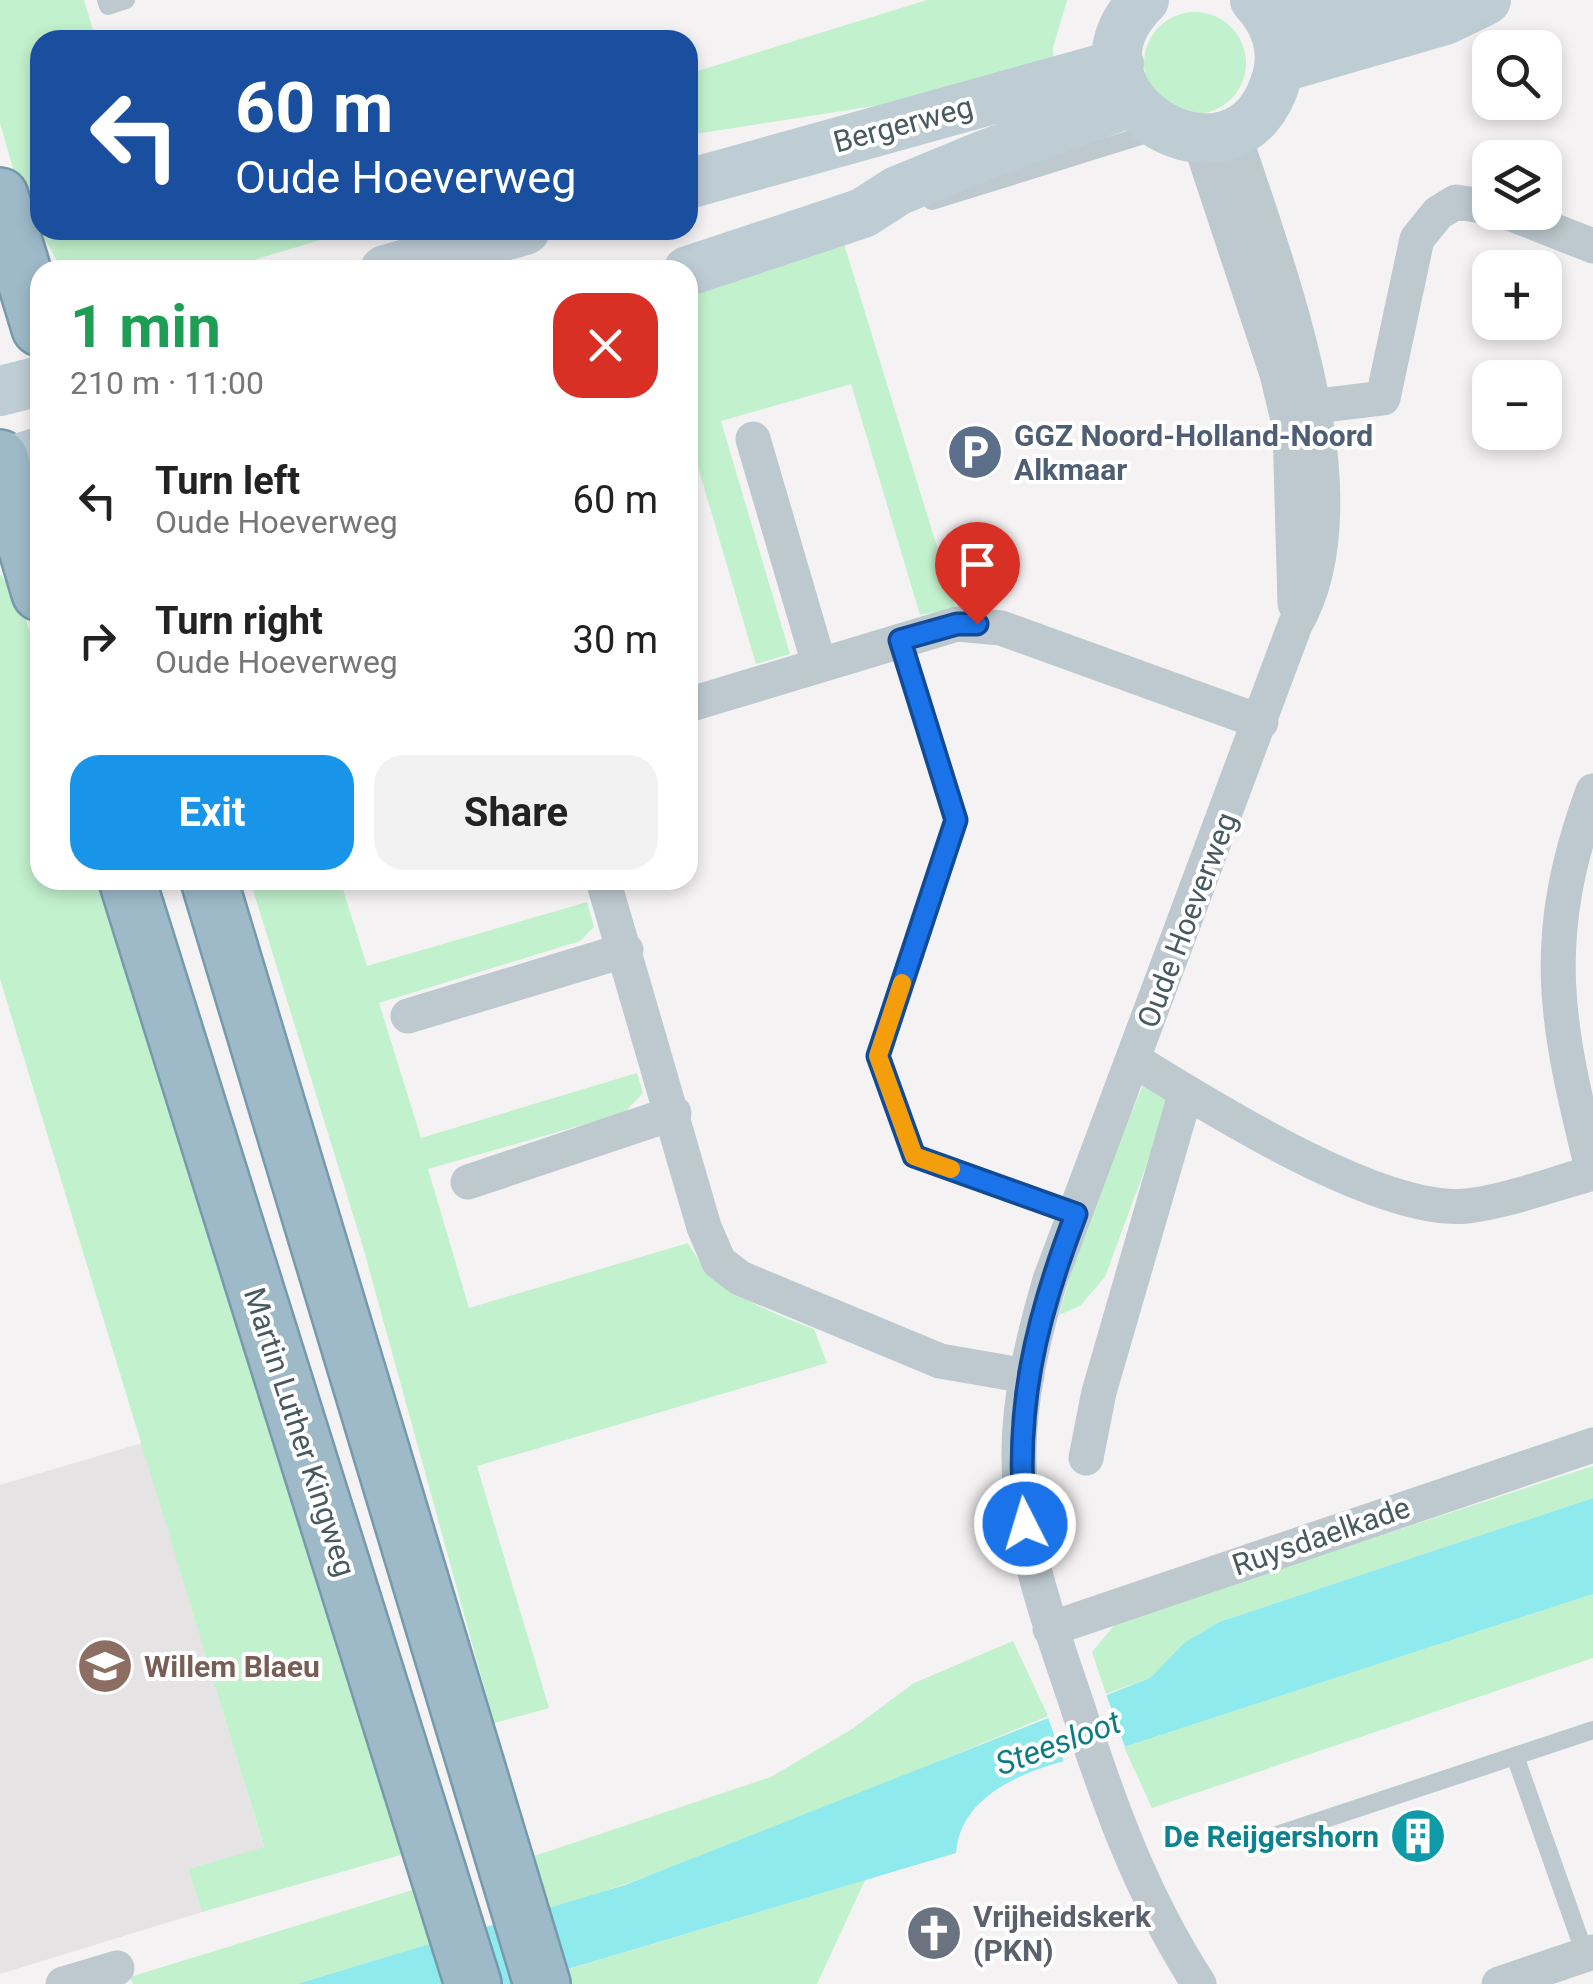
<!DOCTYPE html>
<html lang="en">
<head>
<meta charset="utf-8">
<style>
  body { margin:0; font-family:Roboto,sans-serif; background:#f2f2f2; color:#222; height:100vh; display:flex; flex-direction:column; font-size:38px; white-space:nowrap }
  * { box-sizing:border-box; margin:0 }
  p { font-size:32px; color:#767676 }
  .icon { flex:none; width:55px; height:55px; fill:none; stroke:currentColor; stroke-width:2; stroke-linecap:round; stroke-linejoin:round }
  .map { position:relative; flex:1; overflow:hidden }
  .sheet { position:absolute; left:30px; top:260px; width:668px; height:630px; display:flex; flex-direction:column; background:#fff; border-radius:30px; box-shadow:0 5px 15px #0003 }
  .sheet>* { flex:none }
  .top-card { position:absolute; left:30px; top:30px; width:668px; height:210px; border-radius:30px; box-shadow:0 5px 15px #0003; background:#1a4fa0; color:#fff; overflow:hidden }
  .buttons { position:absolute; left:1472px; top:30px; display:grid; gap:20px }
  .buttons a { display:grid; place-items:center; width:90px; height:90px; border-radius:20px; background:#fff; box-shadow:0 5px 15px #0003; font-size:50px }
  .pin { position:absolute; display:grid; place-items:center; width:85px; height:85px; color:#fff; margin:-102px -42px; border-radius:50% 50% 50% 0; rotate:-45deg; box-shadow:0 0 10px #0007 }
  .pin .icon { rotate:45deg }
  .me { position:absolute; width:110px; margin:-55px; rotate:355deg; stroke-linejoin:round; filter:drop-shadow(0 0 8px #0008) }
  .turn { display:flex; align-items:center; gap:35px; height:210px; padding:0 40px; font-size:45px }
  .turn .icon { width:130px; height:130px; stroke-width:2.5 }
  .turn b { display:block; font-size:70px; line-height:85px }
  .round { display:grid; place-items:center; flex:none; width:105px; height:105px; border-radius:30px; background:#f2f2f2 }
  .headline { display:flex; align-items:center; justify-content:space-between; height:170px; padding:0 40px }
  h1 { font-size:60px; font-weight:700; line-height:75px; color:#1e9e55 }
  .button { display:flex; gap:20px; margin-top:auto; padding:20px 40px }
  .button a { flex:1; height:115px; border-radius:30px; background:#1895e9; color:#fff; font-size:40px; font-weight:700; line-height:115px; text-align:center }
  .button a+a { background:#f2f2f2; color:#222 }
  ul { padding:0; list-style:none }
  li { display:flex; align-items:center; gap:30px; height:140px; padding:0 40px }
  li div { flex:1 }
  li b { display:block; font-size:38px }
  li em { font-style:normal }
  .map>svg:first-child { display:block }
  .education { fill:#e6e3e5 }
  .green { fill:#c2f1cd }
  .water { fill:#8feaee }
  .pier { fill:#f5f2f3 }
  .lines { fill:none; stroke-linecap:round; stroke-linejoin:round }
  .trunk-casing { stroke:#7599ad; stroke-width:60 }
  .service { stroke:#bdc9cf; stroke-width:18 }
  .minor { stroke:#bdc9cf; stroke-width:35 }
  .secondary { stroke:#beccd4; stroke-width:50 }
  .trunk { stroke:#9ebac9; stroke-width:55 }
  .route-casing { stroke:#114b97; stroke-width:25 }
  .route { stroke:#1a73e8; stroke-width:18 }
  .slow { stroke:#f59e0b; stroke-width:18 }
  .labels { text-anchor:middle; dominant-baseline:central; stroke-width:8; stroke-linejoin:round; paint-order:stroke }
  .street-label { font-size:30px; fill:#495960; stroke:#fff }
  .service-label { font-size:30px; font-weight:bold; fill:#4e5e75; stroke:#fff; text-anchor:start }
  .education-label { font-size:30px; font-weight:bold; fill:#785e54; stroke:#fff; text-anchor:start }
  .culture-label { font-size:30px; font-weight:bold; fill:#0d838f; stroke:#fff; text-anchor:end }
  .worship-label { font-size:30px; font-weight:bold; fill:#5b616d; stroke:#fff; text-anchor:start }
  .water-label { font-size:32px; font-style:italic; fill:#0c7c82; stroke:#fff }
</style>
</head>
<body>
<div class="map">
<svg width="1593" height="1984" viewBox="0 0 1593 1984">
  <rect width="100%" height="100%" fill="#f5f2f3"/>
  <!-- education -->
  <path class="education" d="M 142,1443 L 264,1848 L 188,1869 L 202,1912 L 0,1974 L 0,1485 Z"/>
  <!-- green -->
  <path class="green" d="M 0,0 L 84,0 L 96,40 L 40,40 L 40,229 L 25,184 L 16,179 L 0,123 Z
    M 927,0 L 1067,0 L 1053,48 L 1054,71 L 932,97 L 688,135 L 688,74 Z
    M1144 63a51 51 0 1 1 102 0a51 51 0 1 1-102 0Z
    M 40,230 L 155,230 L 158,239 L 186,230 L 354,230 L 220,270 L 62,270 Z
    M 844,244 L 956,609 L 920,615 L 851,384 L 721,421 L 790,654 L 756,664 L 688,433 L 688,293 Z
    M 0,574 C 59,640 40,794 40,880 L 107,880 L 411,1852 L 202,1912 L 188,1869 L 264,1847 L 0,979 Z
    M 250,880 L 340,880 L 367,966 L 587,902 L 594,927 L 580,941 L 379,1003 L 421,1138 L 637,1073 L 643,1093 L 624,1113 L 428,1169 L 469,1308 L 688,1243 C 712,1290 768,1312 814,1329 L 827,1363 L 477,1466 L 549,1708 L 494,1723 L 363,1247 Z
    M 1143,1085 L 1168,1101 L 1165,1114 L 1105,1277 L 1080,1306 L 1059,1315 L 1087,1219 Z
    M 1593,1466 L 1593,1498 L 1219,1622 L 1184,1643 L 1150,1678 L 1106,1694 L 1092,1652 L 1117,1622 Z
    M 1593,1594 L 1593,1658 L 1152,1808 L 1124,1747 Z
    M 1013,1641 L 1048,1716 C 883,1784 720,1856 549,1909 L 534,1856 L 771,1777 L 852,1729 L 914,1683 Z
    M 865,1880 L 817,1984 L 571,1984 L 566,1970 Z
    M 419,1888 L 438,1942 L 297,1984 L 133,1984 L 130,1977 Z"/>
  <!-- water -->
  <path class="water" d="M 1593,1498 L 1593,1594 L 1124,1747 C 1064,1760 962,1778 956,1853 L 518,1984 L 297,1984 L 625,1885 L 1150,1678 L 1184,1643 L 1219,1622 Z"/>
  <!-- pier -->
  <path class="pier" d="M 1105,1691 L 1125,1747 L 1064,1762 L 1047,1715 Z"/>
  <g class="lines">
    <!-- trunk casing -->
    <g class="trunk-casing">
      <path id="trunk" d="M 0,196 L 40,328
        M 0,458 L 40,593
        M 127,880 L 473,1984
        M 209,880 L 542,1984"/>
    </g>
    <!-- service -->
    <path class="service" d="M 106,0 L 108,6 L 126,0
      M 932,201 L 1160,130
      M 900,640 L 956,820 L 878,1056 L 913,1156 L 1076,1214
      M 1515,1756 L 1585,1954
      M 1268,1838 L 1593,1730"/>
    <!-- minor -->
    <path class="minor" d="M 1199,139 L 1277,374 L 1290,428 L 1295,604
      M 1507,212 L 1593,246
      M 1292,409 L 1383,398 L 1417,239 L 1438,213 L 1456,202 L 1490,207
      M 753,439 L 819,664
      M 688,705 L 957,624 L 1001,628 L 1261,722
      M 1593,791 C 1538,941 1556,1023 1593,1172
      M 603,880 L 704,1227 L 719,1262 L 740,1278 L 940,1361 L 1027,1376
      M 408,1016 L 626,950
      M 1134,1060 C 1209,1106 1380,1215 1467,1206 C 1509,1201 1552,1184 1593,1173
      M 468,1182 L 674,1113
      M 1086,1458 L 1099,1392 L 1186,1092
      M 1050,1629 L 1593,1445
      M 63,1984 L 117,1968
      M 1199,1984 C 1142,1896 1109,1804 1077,1705 C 1050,1625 1020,1546 1019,1460 C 1018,1400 1033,1338 1050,1280 L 1295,625 C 1370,496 1275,263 1233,131
      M 1499,1984 L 1593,1952"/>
    <!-- secondary -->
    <path class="secondary" d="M 1144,0 C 1046,96 1240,212 1277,77 C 1285,49 1275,21 1255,0
      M 1273,24 L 1407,2
      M 1279,68 L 1445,20 L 1486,0
      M 688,184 L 1119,64
      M 385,270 L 525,230
      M 688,271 L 863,213 L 897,191 L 982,156 L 1131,102
      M 0,391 L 40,381
      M 0,464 L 40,452"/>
    <!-- trunk -->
    <use href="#trunk" class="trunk"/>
  </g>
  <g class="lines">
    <!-- route casing -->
    <g class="route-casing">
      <path id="route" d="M 977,624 L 957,624 L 900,640 L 956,820 L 878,1056 L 914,1156 L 1076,1214 C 1035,1321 1014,1409 1025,1524"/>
    </g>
    <!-- route -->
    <use href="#route" class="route"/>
    <!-- slow -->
    <path class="slow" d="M 902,983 L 878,1056 L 914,1156 L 951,1169"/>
  </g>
  <!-- icons -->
  <defs>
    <g id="parking-disc" transform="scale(2.875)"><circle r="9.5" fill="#5c6f8a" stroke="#fff"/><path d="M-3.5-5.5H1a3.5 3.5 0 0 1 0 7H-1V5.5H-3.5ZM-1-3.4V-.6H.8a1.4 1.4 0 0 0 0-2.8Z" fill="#fff"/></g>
    <g id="school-disc" transform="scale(2.875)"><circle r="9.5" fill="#8d6e63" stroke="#fff"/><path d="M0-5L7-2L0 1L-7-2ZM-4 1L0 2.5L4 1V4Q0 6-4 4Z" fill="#fff"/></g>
    <g id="building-disc" transform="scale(2.875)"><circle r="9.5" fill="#0f9aa8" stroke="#fff"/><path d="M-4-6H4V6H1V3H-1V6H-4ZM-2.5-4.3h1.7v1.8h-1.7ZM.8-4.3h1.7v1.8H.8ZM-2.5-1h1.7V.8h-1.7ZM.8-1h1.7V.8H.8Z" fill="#fff"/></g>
    <g id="church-disc" transform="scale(2.875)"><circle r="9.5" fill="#6b7280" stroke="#fff"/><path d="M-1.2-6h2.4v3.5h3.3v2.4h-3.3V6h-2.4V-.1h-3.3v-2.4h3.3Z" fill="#fff"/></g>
  </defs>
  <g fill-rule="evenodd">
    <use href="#parking-disc" x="975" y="452"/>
    <use href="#school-disc" x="105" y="1666"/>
    <use href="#building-disc" x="1418" y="1836"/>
    <use href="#church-disc" x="934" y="1933"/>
  </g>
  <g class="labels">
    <!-- street labels -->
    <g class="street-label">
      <text transform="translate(903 124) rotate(-15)">Bergerweg</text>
      <text transform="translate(1187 920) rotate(-69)">Oude Hoeverweg</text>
      <text transform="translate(300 1432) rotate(72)">Martin Luther Kingweg</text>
      <text transform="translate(1321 1536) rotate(-19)">Ruysdaelkade</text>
    </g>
    <!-- service labels -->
    <g class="service-label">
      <text x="1014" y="435">GGZ Noord-Holland-Noord<tspan x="1014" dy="34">Alkmaar</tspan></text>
    </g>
    <!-- education labels -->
    <g class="education-label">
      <text x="144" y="1666">Willem Blaeu</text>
    </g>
    <!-- culture labels -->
    <g class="culture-label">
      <text x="1379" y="1836">De Reijgershorn</text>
    </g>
    <!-- worship labels -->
    <g class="worship-label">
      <text x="973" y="1916">Vrijheidskerk<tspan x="973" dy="34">(PKN)</tspan></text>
    </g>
    <!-- water labels -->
    <g class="water-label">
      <text transform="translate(1058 1743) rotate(-20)">Steesloot</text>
    </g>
  </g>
</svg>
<div class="buttons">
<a><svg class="icon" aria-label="search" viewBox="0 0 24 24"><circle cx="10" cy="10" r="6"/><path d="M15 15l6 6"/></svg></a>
<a><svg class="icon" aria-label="layers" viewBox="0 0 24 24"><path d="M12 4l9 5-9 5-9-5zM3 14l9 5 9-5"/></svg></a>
<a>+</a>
<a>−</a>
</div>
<div class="pin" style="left:977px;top:624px;background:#d93025"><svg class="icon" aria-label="arrive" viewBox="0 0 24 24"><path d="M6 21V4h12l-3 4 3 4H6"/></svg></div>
<svg class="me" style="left:1025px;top:1524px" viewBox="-20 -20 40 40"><circle r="17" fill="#1a73e8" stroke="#fff" stroke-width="3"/><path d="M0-11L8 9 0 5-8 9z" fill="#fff"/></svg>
<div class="top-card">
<div class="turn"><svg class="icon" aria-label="left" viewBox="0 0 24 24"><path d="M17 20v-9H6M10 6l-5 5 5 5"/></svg><div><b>60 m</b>Oude Hoeverweg</div></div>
</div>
<section class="sheet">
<div class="headline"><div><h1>1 min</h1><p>210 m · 11:00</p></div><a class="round" style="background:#d93025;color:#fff"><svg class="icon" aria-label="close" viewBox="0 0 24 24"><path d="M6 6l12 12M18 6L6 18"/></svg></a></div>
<ul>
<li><svg class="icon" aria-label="left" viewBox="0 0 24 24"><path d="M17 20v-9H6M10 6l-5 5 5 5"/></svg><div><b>Turn left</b><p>Oude Hoeverweg</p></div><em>60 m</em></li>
<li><svg class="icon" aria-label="right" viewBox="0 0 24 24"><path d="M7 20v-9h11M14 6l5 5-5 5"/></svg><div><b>Turn right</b><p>Oude Hoeverweg</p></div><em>30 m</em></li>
</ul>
<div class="button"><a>Exit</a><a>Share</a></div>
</section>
</div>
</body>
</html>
